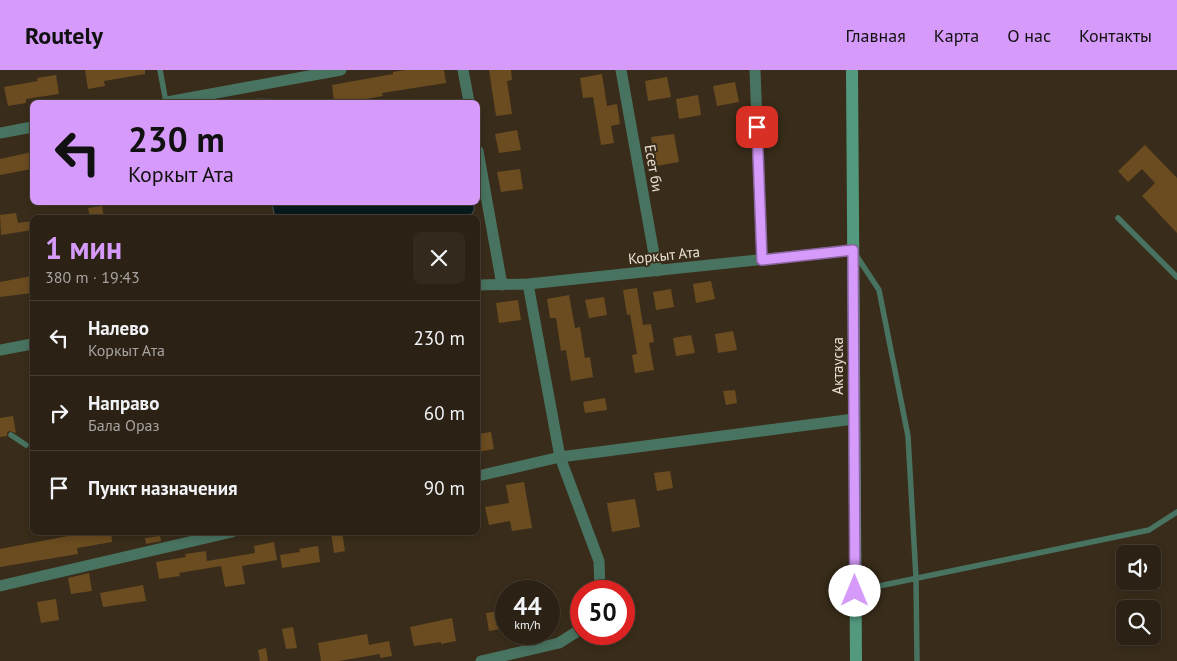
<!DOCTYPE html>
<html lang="ru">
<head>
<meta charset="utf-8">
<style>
  body { margin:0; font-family:"PT Sans",sans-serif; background:#33291d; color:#f1f3f6; height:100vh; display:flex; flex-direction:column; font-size:19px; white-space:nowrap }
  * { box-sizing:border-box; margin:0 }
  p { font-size:16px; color:#a6a3a0 }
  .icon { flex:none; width:28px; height:28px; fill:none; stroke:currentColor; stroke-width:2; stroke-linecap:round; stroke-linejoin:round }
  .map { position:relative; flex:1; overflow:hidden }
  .side { position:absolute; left:30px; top:145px; width:450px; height:320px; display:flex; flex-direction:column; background:#2b2114; border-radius:8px; box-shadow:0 2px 8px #0003,0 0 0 1px #473e34 }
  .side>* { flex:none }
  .banner { position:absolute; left:30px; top:30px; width:450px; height:105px; border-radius:8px; box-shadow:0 2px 8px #0003,0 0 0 1px #473e34; background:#d69bfa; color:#111; overflow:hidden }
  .buttons { position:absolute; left:1116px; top:475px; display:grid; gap:10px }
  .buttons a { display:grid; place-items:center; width:45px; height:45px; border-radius:8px; background:#2b2114; box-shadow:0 2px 8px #0003,0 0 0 1px #473e34; font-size:25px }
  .speed { position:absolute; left:495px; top:510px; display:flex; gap:10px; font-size:25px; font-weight:700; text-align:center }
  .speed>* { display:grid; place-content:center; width:65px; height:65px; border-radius:50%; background:#2b2114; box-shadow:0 2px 8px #0003,0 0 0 1px #473e34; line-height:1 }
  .speed small { font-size:12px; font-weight:400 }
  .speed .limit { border:8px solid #d22; background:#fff; color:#111 }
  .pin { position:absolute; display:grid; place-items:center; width:42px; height:42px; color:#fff; margin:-21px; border-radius:10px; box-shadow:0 2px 8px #0006 }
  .me { position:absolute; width:55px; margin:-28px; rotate:0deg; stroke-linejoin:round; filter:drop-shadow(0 0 4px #0008) }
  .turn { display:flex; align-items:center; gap:18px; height:105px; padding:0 15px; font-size:22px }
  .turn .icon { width:65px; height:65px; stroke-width:2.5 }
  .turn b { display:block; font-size:35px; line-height:42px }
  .round { display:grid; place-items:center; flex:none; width:52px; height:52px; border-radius:8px; background:#33291d }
  .headline { display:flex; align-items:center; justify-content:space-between; height:85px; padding:0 15px }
  h1 { font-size:30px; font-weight:600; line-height:38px; color:#d69bfa }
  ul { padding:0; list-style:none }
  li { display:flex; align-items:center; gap:15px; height:75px; padding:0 15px; border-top:1px solid #473e34 }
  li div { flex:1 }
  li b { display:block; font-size:19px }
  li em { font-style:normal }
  header { display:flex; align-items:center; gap:30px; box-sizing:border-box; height:70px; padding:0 25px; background:#d69bfa; color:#111 }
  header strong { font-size:24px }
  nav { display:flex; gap:28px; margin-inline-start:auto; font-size:18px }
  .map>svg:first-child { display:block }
  .water { fill:#091b1e; stroke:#4d5756 }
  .building { fill:#6b4c20 }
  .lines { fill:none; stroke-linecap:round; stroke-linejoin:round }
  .lane { stroke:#497361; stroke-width:5.5 }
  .street { stroke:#497361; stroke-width:11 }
  .secondary { stroke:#53997e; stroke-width:12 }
  .route-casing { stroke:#8b65a2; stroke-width:12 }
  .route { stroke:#d69bfa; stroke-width:9 }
  .labels { text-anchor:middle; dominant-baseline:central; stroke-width:4; stroke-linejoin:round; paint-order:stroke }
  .street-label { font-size:15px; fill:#ebe2d7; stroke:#392c1a }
</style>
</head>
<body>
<header>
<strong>Routely</strong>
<nav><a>Главная</a><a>Карта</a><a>О нас</a><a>Контакты</a></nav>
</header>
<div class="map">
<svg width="1177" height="591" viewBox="0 0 1177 591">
  <rect width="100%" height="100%" fill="#392c1a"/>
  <!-- water -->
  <path class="water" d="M 256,29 L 299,30 L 318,32 L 244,32 Z
    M 272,133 L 474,132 L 474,140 L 470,147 L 275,148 Z"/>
  <!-- building -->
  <path class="building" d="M 85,0 L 145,0 L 145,4 L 104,11 L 105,16 L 88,19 Z
    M 405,0 L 444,0 L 446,13 L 382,23 L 383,26 L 354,31 L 334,32 L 332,15 L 393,4 L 393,2 Z
    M 489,0 L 511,0 L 512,10 L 507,11 L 512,44 L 496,46 Z
    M 602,4 L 607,36 L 617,34 L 620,54 L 611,56 L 614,73 L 601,75 L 593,27 L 583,28 L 580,8 Z
    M 56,5 L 59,24 L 26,29 L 26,33 L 8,36 L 4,17 L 38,11 L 37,8 Z
    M 667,7 L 671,27 L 648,31 L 645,11 Z
    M 735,12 L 739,32 L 717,36 L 713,16 Z
    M 698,25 L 701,45 L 679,49 L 676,29 Z
    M 517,60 L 521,80 L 499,83 L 495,64 Z
    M 674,64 L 679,92 L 656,96 L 651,67 Z
    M 1145,75 L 1177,108 L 1177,163 L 1142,126 L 1155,113 L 1142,99 L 1128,112 L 1118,101 Z
    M 32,82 L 32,99 L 0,105 L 0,89 Z
    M 520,99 L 523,119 L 501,122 L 497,102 Z
    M 102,136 L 104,148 L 90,148 L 88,138 Z
    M 16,143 L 18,153 L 32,151 L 32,160 L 1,165 L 0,145 Z
    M 32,206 L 32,223 L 0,227 L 0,212 Z
    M 711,211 L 715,229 L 696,233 L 693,214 Z
    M 637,218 L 643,255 L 651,254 L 654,272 L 649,273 L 654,300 L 635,303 L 632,285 L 637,284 L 630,244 L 627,245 L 623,220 Z
    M 671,219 L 674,237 L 656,240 L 653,222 Z
    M 569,225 L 575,258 L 580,257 L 585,288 L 590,287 L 593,307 L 571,311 L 566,280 L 561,281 L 556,248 L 550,248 L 547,229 Z
    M 604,227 L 607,245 L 589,248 L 585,230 Z
    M 518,230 L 521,250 L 499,253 L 496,233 Z
    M 733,261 L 737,280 L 718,283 L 715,264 Z
    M 691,265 L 695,283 L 676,286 L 673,268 Z
    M 735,320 L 737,333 L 726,335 L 723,321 Z
    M 605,328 L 607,340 L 585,343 L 583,332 Z
    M 13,346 L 16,363 L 9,361 L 7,363 L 7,366 L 0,367 L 0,348 Z
    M 491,362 L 494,379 L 478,382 L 478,364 Z
    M 670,401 L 673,418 L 657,421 L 654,403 Z
    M 524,412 L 532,458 L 512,461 L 510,451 L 489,455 L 485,437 L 509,433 L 506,415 Z
    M 635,429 L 640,457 L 612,462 L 607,433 Z
    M 89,462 L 111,462 L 112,472 L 77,478 L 78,484 L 0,497 L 0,479 Z
    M 331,462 L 342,462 L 345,481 L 334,483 Z
    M 160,466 L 161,471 L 146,474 L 145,468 Z
    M 274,472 L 277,490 L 242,496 L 245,514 L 225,517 L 221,496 L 179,503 L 180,506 L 159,509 L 156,492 L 186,487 L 185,484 L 206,481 L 207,491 L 255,483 L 254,476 Z
    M 318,476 L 320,492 L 282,498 L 280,485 L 300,482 L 299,479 Z
    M 89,503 L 92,521 L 71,524 L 68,508 Z
    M 143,515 L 146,531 L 103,537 L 100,523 Z
    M 56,529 L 59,550 L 41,553 L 37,532 Z
    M 506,540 L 506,558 L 489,561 L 486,543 Z
    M 452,548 L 456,571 L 441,574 L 441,572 L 414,576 L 410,557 Z
    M 293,557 L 297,578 L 286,579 L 282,559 Z
    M 367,564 L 369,575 L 389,571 L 392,586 L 380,588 L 380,584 L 339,591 L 321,591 L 318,573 Z
    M 266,578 L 268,591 L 260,591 L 258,580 Z"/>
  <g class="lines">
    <!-- lane -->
    <path class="lane" d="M 160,0 L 166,32
      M 1118,148 L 1177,207
      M 856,185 L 879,220 L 908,366 L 916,508 L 917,591
      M 11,365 L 26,375
      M 855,521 L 1149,460 L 1177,442"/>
    <!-- street -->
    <path class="street" d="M 463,0 L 469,32
      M 621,0 L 657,201
      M 755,0 L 762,190
      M 167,32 L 341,0
      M 0,63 L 32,57
      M 478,81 L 502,215
      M 528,214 L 560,387 L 599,491 L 600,521
      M 478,215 L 528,214 L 853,180
      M 0,280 L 32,274
      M 478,406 L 560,387 L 854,349
      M 0,516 L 232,462
      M 481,591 L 559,573 L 581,559"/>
    <!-- secondary -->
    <path class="secondary" d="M 852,0 L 856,591"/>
  </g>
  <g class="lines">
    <!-- route casing -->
    <g class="route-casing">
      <path id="route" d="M 757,57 L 762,190 L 853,180 L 855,521"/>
    </g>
    <!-- route -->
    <use href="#route" class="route"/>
  </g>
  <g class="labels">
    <!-- street labels -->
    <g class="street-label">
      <text transform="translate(654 98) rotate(80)">Есет би</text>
      <text transform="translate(664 185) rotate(-6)">Коркыт Ата</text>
      <text transform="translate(837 296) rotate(-90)">Актауска</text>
    </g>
  </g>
</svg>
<div class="buttons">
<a><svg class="icon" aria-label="sound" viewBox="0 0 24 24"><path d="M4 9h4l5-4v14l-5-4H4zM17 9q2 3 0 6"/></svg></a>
<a><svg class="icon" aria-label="search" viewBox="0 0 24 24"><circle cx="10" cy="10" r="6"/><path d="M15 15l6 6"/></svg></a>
</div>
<div class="speed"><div>44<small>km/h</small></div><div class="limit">50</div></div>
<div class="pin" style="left:757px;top:57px;background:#d93025"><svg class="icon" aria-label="arrive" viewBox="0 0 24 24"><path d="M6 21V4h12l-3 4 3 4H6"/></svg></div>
<svg class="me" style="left:855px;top:521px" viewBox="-20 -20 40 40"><circle r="19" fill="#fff"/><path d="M0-13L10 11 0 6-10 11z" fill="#d69bfa"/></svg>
<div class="banner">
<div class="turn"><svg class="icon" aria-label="left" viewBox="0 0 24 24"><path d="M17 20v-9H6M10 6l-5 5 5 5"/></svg><div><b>230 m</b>Коркыт Ата</div></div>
</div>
<section class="side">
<div class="headline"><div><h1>1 мин</h1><p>380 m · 19:43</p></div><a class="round"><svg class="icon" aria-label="close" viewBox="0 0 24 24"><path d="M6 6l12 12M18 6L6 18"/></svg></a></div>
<ul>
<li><svg class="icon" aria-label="left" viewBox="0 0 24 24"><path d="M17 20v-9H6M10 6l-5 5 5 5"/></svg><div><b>Налево</b><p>Коркыт Ата</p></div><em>230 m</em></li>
<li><svg class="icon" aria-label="right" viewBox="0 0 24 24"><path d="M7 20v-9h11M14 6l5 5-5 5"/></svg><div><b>Направо</b><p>Бала Ораз</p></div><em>60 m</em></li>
<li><svg class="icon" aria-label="arrive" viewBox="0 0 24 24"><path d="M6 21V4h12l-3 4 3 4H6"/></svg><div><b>Пункт назначения</b></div><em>90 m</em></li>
</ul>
</section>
</div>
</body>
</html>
